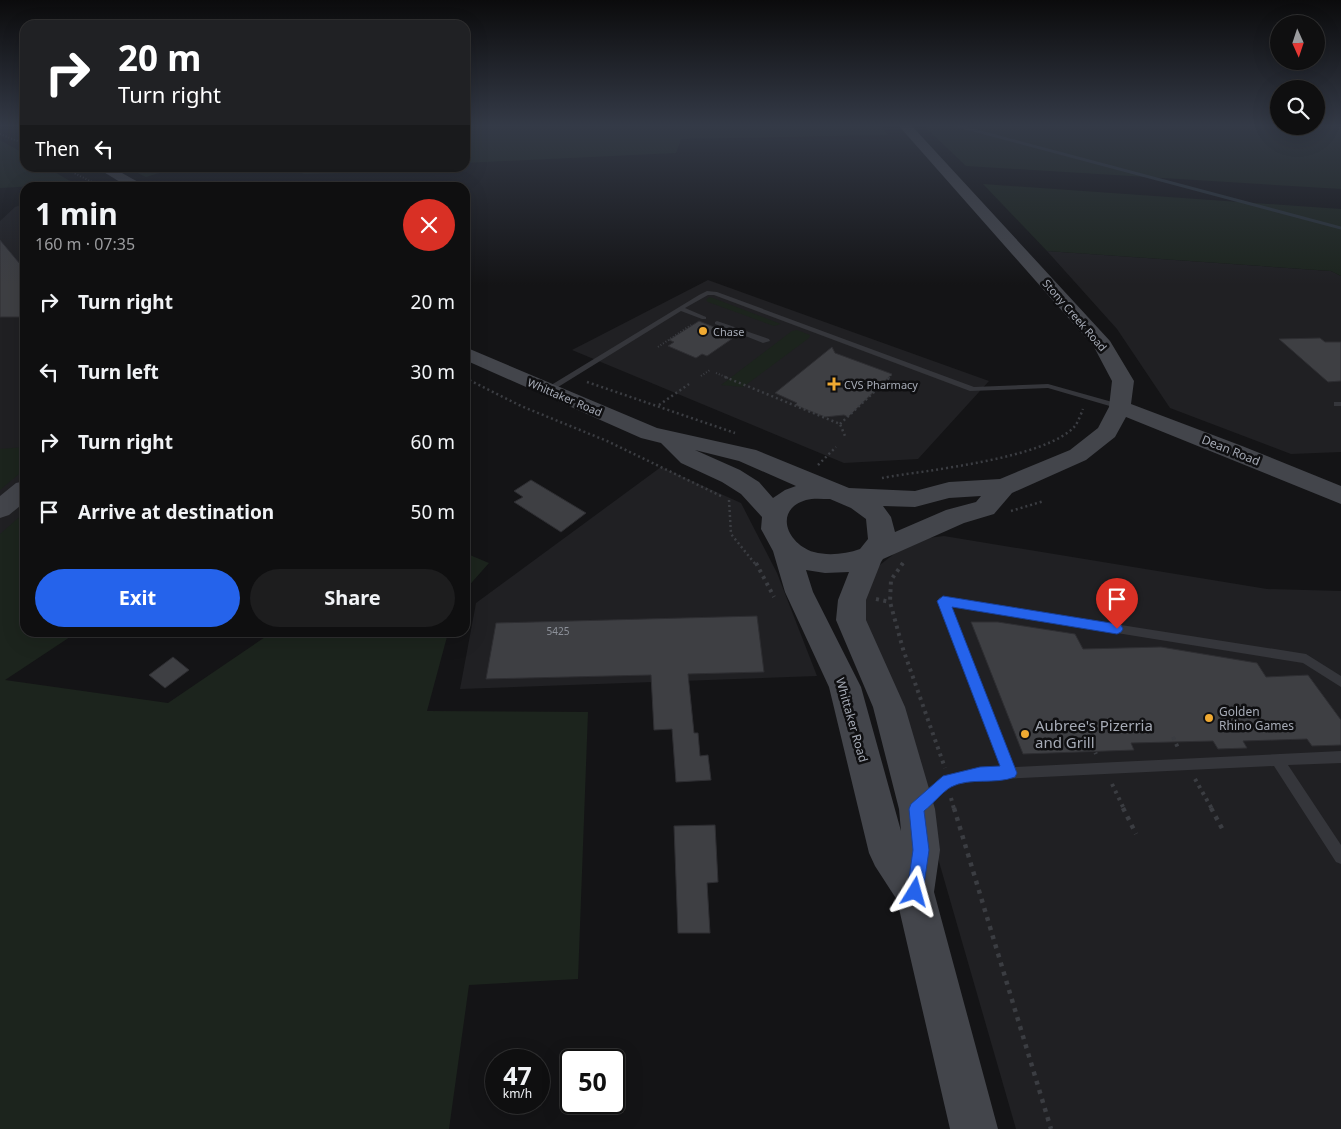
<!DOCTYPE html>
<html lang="en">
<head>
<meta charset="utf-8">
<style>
  body { margin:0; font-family:"Noto Sans",sans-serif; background:#1d1d1e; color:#f1f3f6; height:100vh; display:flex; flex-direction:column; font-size:19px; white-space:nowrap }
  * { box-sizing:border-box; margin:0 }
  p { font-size:16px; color:#9b9c9f }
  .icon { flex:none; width:28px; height:28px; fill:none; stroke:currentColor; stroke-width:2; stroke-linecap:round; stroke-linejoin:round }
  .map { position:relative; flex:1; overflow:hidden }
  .details { position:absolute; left:20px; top:182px; width:450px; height:455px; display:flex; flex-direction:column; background:#0f0f10; border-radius:15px; box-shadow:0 5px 20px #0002,0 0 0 1px #2f2f30 }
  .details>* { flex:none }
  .guide { position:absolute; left:20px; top:20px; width:450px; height:152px; border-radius:15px; box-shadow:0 5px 20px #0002,0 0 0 1px #2f2f30; background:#202124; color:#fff; overflow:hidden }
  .needle { width:32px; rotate:177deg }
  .fabs { position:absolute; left:1270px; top:15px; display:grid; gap:10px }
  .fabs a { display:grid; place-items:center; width:55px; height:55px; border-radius:50%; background:#0f0f10; box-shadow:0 5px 20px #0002,0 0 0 1px #2f2f30; font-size:25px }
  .speed { position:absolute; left:485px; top:1049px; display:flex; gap:10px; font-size:25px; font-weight:700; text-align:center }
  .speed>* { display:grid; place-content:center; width:65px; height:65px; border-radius:50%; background:#0f0f10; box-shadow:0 5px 20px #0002,0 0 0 1px #2f2f30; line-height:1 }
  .speed small { font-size:12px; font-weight:400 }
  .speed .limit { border:2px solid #111; border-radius:8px; background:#fff; color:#111 }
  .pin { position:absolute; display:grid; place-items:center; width:42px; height:42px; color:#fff; margin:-51px -21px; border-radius:50% 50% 50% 0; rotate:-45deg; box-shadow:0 0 5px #0007 }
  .pin .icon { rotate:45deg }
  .me { position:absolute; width:55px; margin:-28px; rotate:8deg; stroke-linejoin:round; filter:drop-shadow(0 0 4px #0008) }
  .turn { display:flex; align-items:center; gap:18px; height:105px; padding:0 15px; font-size:22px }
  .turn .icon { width:65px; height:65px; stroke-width:2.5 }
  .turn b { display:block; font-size:35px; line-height:42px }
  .then { display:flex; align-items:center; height:48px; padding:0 15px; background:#0003; gap:10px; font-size:19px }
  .round { display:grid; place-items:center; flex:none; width:52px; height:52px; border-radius:26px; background:#1d1d1e }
  .head { display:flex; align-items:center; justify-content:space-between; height:85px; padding:0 15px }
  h1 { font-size:30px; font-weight:700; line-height:38px }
  .primary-button { display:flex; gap:10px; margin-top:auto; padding:10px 15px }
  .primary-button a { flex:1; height:58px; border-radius:30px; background:#2563eb; color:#fff; font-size:20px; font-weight:700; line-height:58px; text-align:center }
  .primary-button a+a { background:#1d1d1e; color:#f1f3f6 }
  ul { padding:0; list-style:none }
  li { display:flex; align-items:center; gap:15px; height:70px; padding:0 15px }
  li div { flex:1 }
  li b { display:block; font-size:19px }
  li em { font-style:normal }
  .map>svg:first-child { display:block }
  .built { fill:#202023 }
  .green { fill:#1c241d }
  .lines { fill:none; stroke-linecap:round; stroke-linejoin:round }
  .stream { stroke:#2a333a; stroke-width:3 }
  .building { fill:#3e3f43; stroke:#2e2e32 }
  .path-far3 { stroke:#3b3d42; stroke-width:2; stroke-dasharray:1 2; stroke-linecap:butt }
  .path-far2 { stroke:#3b3d42; stroke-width:2.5; stroke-dasharray:2 3; stroke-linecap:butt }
  .path-far1 { stroke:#3b3d42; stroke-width:4; stroke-dasharray:3 4.5; stroke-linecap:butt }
  .path { stroke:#3b3d42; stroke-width:4.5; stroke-dasharray:4 5.5; stroke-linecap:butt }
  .lane { fill:#35363b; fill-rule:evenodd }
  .secondary { fill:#43454b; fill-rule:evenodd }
  .route { fill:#2563eb; stroke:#184099 }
  .poi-dot { fill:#f0aa32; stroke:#0f0f11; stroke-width:2 }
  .labels { text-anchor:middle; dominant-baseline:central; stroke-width:5; stroke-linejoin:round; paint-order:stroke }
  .number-label { font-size:10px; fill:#8c9099 }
  .far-street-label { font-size:11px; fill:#a6abb6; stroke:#0f0f11 }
  .far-poi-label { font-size:11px; fill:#a6abb6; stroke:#0f0f11; text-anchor:start }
  .street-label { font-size:12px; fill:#a6abb6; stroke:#0f0f11 }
  .poi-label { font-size:12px; fill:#a6abb6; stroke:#0f0f11; text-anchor:start }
  .near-poi-label { font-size:15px; fill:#a6abb6; stroke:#0f0f11; text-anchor:start }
</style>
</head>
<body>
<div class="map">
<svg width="1341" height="1129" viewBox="0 0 1341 1129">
  <rect width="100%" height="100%" fill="#141416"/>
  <!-- built -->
  <path class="built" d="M 25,204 L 25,540 L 0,572 L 0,221 L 15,207 Z
    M 1047,251 L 1331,271 L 1341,276 L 1341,452 L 1291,454 L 1170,408 L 1117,329 Z
    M 708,280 L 989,381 L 918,459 L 844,463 L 572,350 Z
    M 661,467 L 741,503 L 777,573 L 817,676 L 460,689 L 476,603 Z
    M 944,536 L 1267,589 L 1341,591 L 1341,1129 L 1016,1129 L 878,650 L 859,611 L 872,571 L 912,540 Z"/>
  <!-- green -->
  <path class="green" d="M 465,126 L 881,126 L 888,135 L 681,139 L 676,153 L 465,163 Z
    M 924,126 L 1341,126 L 1341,189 L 966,166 Z
    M 0,140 L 25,154 L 25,168 L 48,168 L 75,184 L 0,188 Z
    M 127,168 L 176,168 L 146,177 Z
    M 289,168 L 348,168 L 345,173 L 304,174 Z
    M 983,184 L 1341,209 L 1341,276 L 1331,271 L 1047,251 Z
    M 709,297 L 713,298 L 781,324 L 774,326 L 708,302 L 706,300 Z
    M 797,330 L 810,335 L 809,338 L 743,387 L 721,385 L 792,331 Z
    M 25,447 L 25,469 L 0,490 L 0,449 Z
    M 25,512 L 25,632 L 76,633 L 5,680 L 168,703 L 271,633 L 448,633 L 427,711 L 588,712 L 578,979 L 469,985 L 449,1129 L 0,1129 L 0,534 Z
    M 465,553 L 489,563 L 465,590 Z"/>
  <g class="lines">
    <!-- stream -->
    <path class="stream" d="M 958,126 L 1341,228"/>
  </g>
  <!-- building -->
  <path class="building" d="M 0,240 L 25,270 L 25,317 L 0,317 Z
    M 699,321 L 736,336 L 707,356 L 702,354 L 696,358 L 668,346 L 674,342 L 669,340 Z
    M 1320,338 L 1325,342 L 1341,342 L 1341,381 L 1328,382 L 1279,339 Z
    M 832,347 L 835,353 L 892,374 L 848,417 L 844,415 L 825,417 L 795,405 L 797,403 L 775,393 Z
    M 531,480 L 586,513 L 561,532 L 514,502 L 523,497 L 514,491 Z
    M 757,616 L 764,672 L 688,674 L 694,733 L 698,733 L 700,756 L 708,755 L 711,780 L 676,782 L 672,729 L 654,730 L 651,675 L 486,679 L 496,623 Z
    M 971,622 L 998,622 L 1075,634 L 1083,649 L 1161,647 L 1257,663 L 1266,677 L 1308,675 L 1341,720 L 1341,745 L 1312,746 L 1307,739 L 1243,741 L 1247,748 L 1218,749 L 1213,741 L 1131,743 L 1134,750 L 1023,754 Z
    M 173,657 L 189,670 L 165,688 L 149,675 Z
    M 715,825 L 718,882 L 707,883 L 710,933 L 678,933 L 674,826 Z"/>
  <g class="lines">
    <!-- path-far3 -->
    <path class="path-far3" d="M 0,134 L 25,144
      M 64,168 L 104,188
      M 658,347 L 691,325
      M 716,373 L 728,378
      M 701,376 L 710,370
      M 889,378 L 891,376 L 890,373"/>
    <!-- path-far2 -->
    <path class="path-far2" d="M 725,377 L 840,424 L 845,436
      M 465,378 L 521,406 L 607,441 L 723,497
      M 587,382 L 735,433
      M 659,405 L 689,384
      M 840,424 L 890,377
      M 818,465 L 836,447
      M 882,478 C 926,470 1046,459 1075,426 C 1078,422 1081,414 1083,409
      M 729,500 L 731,534 L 756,565
      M 1011,511 L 1044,501
      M 902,565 L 904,562"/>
    <!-- path-far1 -->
    <path class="path-far1" d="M 756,563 L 774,597
      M 903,563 L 891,580 L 890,602 L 903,649 L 945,768
      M 876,599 L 890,602
      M 1173,737 L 1179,750
      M 1089,739 L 1096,754
      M 1195,779 L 1212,809
      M 1112,784 L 1124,809
      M 951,798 L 954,809"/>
    <!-- path -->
    <path class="path" d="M 954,808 L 1051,1129
      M 1123,808 L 1136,834
      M 1211,808 L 1224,832"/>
    <!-- lane -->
    <path class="lane" d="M 707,291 L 717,292 L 974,387 L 1048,384 L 1123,405 L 1124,407 L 1120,409 L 1048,388 L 970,391 L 714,295 L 708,295 L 685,308 L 706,317 L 706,319 L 702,319 L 681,311 L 550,392 L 544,392 L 543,390 L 699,295 Z
      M 717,321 L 769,339 L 770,341 L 763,343 L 715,324 L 715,322 Z
      M 1334,402 L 1341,402 L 1341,406 L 1334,406 Z
      M 943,597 L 1306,654 L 1341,676 L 1341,687 L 1303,663 L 950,606 L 1014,767 L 1341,751 L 1341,763 L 1288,765 L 1341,845 L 1341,864 L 1336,862 L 1274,766 L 980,780 L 951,786 L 926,809 L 921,811 L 916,809 L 914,805 L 916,801 L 943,777 L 980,768 L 1001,767 L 938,601 L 939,598 Z"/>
    <!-- secondary -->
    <path class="secondary" d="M 18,126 L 25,126 L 25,131 Z
      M 899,126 L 912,126 L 1110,341 L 1134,381 L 1131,404 L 1242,446 L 1341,486 L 1341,504 L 1126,417 L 1115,437 L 1086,460 L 1012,493 L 994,514 L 964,523 L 883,559 L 881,562 L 866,600 L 866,620 L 905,707 L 935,809 L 940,850 L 934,892 L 998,1129 L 950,1129 L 897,900 L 875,866 L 869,853 L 829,687 L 785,592 L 773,551 L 761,529 L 762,517 L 741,494 L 722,482 L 681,463 L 661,443 L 641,438 L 465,360 L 465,347 L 657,428 L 756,450 L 849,488 L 915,491 L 949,482 L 1000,479 L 1070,450 L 1098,428 L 1109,407 L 1112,381 L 1094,347 ZM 695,450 L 739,461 L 796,486 L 785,490 L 773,498 L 759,482 L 740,470 ZM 981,496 L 976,502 L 946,510 L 895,532 L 891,517 L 883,506 L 915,507 L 949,498 ZM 830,499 L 851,508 L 866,519 L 868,539 L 860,549 C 846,554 828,556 814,552 C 787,544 773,510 806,500 C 813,498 822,499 830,499 ZM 806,570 L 825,573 L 849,572 L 838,600 L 836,620 L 873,707 L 899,809 L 901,831 L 861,687 L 813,592 Z
      M 97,168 L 113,168 L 149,188 L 130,188 Z
      M 25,481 L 25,502 L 9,515 L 0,518 L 0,496 L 16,483 Z"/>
  </g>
  <!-- sky -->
  <linearGradient id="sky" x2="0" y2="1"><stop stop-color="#0b0b0c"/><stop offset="0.44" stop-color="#343a47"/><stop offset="1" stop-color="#343a47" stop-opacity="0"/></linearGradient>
  <rect width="1341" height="285" fill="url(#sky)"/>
  <!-- route -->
  <path class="route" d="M 943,596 L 1117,624 L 1121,625 L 1123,629 L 1121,632 L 1117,634 L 952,607 L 1017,773 L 1015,777 C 995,785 970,777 951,787 C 942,792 933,804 924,811 L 929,850 L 923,892 L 920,898 L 915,900 L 909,898 L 907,892 L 913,850 L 909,809 L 911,804 L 943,776 L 980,767 L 1000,766 L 937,601 Z"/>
  <!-- markers -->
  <g class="poi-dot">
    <circle cx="703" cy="331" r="5"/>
    <path d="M831.5 376.5h5v5h5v5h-5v5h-5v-5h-5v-5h5z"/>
    <circle cx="1209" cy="718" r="5"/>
    <circle cx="1025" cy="734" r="5"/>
  </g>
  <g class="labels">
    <!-- number labels -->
    <g class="number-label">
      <text x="558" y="631">5425</text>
    </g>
    <!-- far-street labels -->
    <g class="far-street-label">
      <text transform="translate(1075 315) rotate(49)">Stony Creek Road</text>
      <text transform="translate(565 397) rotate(23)">Whittaker Road</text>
    </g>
    <!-- far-poi labels -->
    <g class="far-poi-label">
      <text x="713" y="331">Chase</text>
      <text x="844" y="384">CVS Pharmacy</text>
    </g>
    <!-- street labels -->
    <g class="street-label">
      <text transform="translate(1231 450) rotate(22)">Dean Road</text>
      <text transform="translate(852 720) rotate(74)">Whittaker Road</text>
    </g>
    <!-- poi labels -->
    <g class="poi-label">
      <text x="1219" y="711">Golden<tspan x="1219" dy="14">Rhino Games</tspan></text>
    </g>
    <!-- near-poi labels -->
    <g class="near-poi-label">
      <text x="1035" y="725">Aubree's Pizerria<tspan x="1035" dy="17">and Grill</tspan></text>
    </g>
  </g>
</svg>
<div class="fabs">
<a><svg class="needle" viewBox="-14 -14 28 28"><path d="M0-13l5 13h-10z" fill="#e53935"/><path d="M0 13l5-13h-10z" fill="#9b9c9f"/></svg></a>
<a><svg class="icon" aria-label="search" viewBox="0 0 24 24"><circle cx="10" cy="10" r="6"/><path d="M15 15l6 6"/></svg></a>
</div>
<div class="speed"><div>47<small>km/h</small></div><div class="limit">50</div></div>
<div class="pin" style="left:1117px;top:629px;background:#d93025"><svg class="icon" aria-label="arrive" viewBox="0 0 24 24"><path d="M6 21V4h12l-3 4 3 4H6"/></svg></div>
<svg class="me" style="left:915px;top:892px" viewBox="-20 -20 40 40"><path d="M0-17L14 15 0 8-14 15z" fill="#2563eb" stroke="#fff" stroke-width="4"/></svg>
<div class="guide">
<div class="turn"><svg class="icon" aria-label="right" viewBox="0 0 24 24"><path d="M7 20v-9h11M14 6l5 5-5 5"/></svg><div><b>20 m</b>Turn right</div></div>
<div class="then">Then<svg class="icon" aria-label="left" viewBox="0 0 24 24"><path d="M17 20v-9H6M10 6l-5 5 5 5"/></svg></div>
</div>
<section class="details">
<div class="head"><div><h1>1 min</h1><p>160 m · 07:35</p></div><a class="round" style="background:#d93025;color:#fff"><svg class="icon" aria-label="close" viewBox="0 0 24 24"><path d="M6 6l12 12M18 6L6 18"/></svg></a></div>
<ul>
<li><svg class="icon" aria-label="right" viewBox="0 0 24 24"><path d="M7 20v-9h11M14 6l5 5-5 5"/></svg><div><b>Turn right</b></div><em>20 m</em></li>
<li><svg class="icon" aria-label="left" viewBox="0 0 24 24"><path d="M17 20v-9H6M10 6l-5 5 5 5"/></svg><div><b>Turn left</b></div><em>30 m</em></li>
<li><svg class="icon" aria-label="right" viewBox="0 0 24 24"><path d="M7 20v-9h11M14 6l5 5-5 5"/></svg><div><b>Turn right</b></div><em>60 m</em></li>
<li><svg class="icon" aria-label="arrive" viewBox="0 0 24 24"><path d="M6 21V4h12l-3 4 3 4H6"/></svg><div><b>Arrive at destination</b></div><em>50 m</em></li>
</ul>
<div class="primary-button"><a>Exit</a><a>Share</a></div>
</section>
</div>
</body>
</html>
